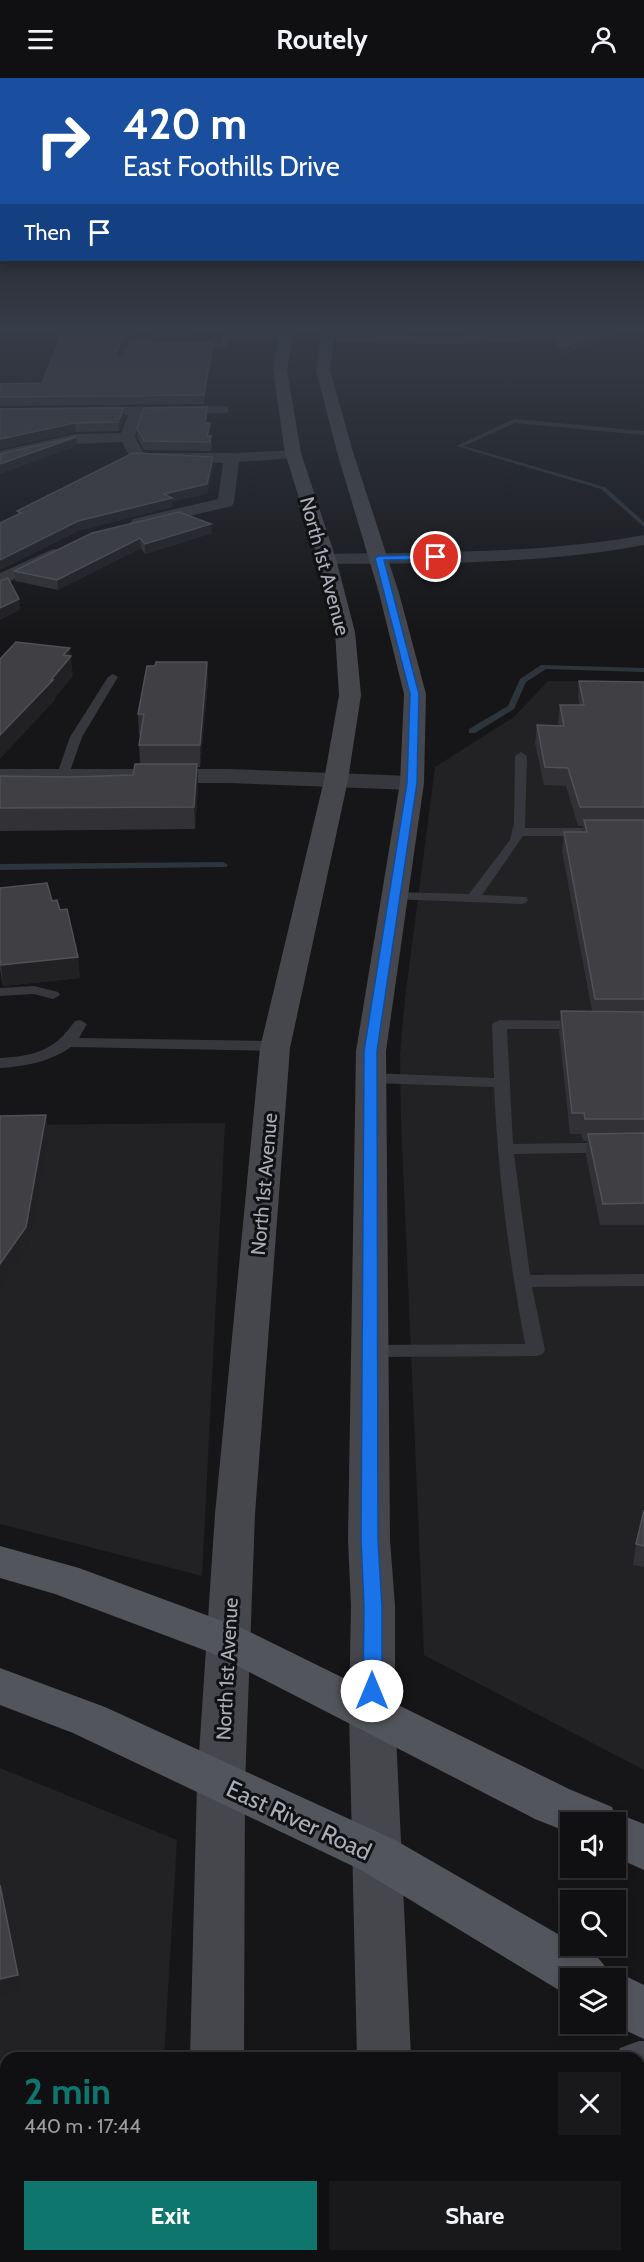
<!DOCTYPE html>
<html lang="en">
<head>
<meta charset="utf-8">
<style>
  body { margin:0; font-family:Cabin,sans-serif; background:#19191b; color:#f1f3f6; height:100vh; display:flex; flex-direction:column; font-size:22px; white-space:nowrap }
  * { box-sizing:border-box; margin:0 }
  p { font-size:20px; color:#9c9d9f }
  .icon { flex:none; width:33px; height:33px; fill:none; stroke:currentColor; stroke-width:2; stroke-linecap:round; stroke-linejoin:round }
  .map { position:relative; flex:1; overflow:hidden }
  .sheet { position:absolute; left:0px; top:1974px; width:645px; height:210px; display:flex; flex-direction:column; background:#101012; border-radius:18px 18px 0 0; box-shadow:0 3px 9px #0003,0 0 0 2px #303032 }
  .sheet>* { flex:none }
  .hud { position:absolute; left:0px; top:0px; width:645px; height:183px; box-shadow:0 3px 9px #0003,0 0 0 2px #303032; background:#1a4fa0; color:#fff; overflow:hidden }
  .controls { position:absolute; left:560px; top:1734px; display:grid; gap:12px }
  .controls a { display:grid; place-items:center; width:66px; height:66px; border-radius:0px; background:#101012; box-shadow:0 3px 9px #0003,0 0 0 2px #303032; font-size:30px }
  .pin { position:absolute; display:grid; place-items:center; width:51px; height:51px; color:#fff; margin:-26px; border:3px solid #fff; border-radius:50%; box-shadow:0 2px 6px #0007 }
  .me { position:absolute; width:66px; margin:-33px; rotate:0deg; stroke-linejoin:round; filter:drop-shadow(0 0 4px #0008) }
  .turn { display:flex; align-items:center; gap:21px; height:126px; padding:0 24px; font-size:27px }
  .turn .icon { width:78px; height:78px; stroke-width:2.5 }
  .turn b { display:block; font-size:42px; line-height:51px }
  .then { display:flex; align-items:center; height:57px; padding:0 24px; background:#0003; gap:12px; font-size:22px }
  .round { display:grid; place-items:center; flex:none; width:63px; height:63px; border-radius:0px; background:#19191b }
  .summary { display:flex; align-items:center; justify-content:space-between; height:102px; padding:0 24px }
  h1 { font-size:36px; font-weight:700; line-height:45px; color:#0f766e }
  .cta { display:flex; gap:12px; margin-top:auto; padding:12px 24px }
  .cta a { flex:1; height:69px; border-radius:0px; background:#0f766e; color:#fff; font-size:24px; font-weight:700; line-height:69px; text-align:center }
  .cta a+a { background:#19191b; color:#f1f3f6 }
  header { display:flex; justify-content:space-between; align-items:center; height:78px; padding:0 24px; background:#101012; font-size:27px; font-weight:700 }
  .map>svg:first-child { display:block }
  .built { fill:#222225 }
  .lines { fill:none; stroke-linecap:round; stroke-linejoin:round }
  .stream { fill:#2c353c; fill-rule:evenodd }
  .service { fill:#37383d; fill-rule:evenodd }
  .minor { fill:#37383d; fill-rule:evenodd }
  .secondary { fill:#45474d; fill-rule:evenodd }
  .primary { fill:#53555c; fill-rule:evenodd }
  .wall { fill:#323236 }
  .shaded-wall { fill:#212124 }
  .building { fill:#3f3f44; stroke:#4f5156; stroke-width:1.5 }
  .route { fill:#1a73e8; stroke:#114b97; stroke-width:1.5 }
  .labels { text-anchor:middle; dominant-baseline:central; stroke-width:6; stroke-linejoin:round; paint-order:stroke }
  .street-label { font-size:20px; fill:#a8adb8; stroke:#111113 }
  .near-street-label { font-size:24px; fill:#a8adb8; stroke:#111113 }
</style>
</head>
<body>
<header><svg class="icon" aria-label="menu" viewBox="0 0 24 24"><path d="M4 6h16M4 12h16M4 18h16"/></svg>Routely<svg class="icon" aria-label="person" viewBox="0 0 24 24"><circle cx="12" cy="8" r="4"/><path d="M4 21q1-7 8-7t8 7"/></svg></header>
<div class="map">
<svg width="644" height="2184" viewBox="0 0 644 2184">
  <rect width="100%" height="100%" fill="#161618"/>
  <!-- built -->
  <path class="built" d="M 548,603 L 644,603 L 644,1692 L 424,1577 L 401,1041 L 400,977 L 405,920 L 435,689 L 514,639 Z
    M 225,1045 L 202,1498 L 0,1446 L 0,1047 Z
    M 0,1690 L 177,1762 L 164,1980 L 6,1980 L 6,2178 L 152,2178 L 152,2184 L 0,2184 Z"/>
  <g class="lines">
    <!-- stream -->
    <path class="stream" d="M 514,341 L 644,353 L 644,357 L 515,345 L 464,368 L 605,409 L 644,444 L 644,449 L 601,411 L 456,368 Z
      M 541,587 L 644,590 L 644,594 L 546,591 L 526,604 L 514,631 L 475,655 L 469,655 L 469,651 L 508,628 L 520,601 Z
      M 223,784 L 228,787 L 226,789 L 0,792 L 0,786 Z"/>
    <!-- service -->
    <path class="service" d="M 204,250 L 229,251 L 230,257 L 287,257 L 290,259 L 287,261 L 229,261 L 228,268 L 224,270 L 157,270 L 142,267 L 129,271 L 125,287 L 118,285 L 124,269 L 157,256 ZM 204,254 L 223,254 L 221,266 L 149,264 L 159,260 Z
      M 113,596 L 118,599 L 82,659 L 68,699 L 66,702 L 58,702 L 56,699 L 70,659 L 108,599 Z
      M 521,674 L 527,678 L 525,750 L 644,750 L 644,758 L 523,758 L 482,817 L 526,819 L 528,822 L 526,825 L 521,826 L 389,821 L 387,818 L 389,815 L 394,814 L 469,816 L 510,762 L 514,745 L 515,678 Z
      M 34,908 L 58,914 L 60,917 L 53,921 L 34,916 L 0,918 L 0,910 Z
      M 80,942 L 87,946 L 79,960 L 276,963 L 284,968 L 276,973 L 71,969 C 50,984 26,988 0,990 L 0,980 C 35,978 54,973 75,943 Z
      M 499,942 L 581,943 L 588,947 L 581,951 L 507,951 L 513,1066 L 644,1064 L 644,1074 L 514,1076 L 530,1197 L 644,1196 L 644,1208 L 532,1209 L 545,1272 L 543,1276 L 536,1278 L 371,1279 L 364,1277 L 362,1273 L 364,1269 L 371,1267 L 525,1266 C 509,1181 498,1096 494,1009 L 371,1005 L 363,1000 L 371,995 L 494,1000 L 492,946 Z"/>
    <!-- minor -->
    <path class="minor" d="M 606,249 L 618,249 L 621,253 L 619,256 L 596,261 L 572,258 L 528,263 L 449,266 L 329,264 L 322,260 L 329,256 L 449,258 L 528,255 L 572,250 L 596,253 L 606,251 Z
      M 222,328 L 227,329 L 229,332 L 227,335 L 143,337 L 135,359 L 143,374 L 149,375 L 232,375 L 299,372 L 301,375 L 293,380 L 239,384 L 234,424 L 232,428 L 139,450 L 133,449 L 130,445 L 133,441 L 218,421 L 223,385 L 137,383 L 131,381 L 122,364 L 76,366 L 0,383 L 0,373 L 76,356 L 121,355 L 128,337 L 0,338 L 0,330 Z
      M 644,457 L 644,467 C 539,487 434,485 327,486 L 321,485 L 318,481 L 321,477 L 327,476 C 434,474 539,476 644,457 Z
      M 53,471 L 59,472 L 62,476 L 59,480 L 0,508 L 0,495 Z
      M 0,691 L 228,691 L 412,698 L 420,700 L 423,705 L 420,710 L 412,712 L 228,705 L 0,705 Z"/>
    <!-- secondary -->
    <path class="secondary" d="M 280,249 L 294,249 L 287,292 L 301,375 L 336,481 L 355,554 L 361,617 L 348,702 L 290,970 L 255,1436 L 245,1706 L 244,1980 L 190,1980 L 197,1706 L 215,1436 L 260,970 L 324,702 L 339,617 L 335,554 L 318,481 L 285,375 L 273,292 Z
      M 322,249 L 336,249 L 330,292 L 353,374 L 399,515 L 426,616 L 424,705 L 386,973 L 390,1462 L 395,1528 L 395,1635 L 411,1980 L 357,1980 L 349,1635 L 351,1528 L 348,1462 L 356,973 L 400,705 L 404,616 L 379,515 L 337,374 L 316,292 Z
      M 639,1963 L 644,1963 L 644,2015 L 639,2015 L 639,1980 L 616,1980 L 620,1970 Z
      M 184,2178 L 242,2178 L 242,2184 L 184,2184 Z
      M 362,2178 L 420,2178 L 420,2184 L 362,2184 Z
      M 445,2178 L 503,2178 L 503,2184 L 445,2184 Z"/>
    <!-- primary -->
    <path class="primary" d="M 0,1468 L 79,1490 L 244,1551 L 569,1711 L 612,1729 L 614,1734 L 644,1746 L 644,1792 L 615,1779 L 615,1744 L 570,1744 L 570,1755 L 535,1741 L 212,1575 L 55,1516 L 0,1500 Z
      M 0,1590 L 105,1629 L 395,1762 L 570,1863 L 570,1868 C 587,1868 603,1881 609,1896 L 615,1893 L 644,1907 L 644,1961 L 612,1946 L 615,1946 L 615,1900 L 570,1900 L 570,1918 L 567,1917 L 361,1792 L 73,1655 L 0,1627 Z"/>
  </g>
  <!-- wall -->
  <path class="wall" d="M 582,249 L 600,249 L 596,251 Z
    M 64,252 L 156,254 L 123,267 L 118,279 L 126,281 L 157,264 L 213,264 L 213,272 L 204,326 L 0,328 L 0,306 L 42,305 Z
    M 553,255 L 595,255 L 594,263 L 563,278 L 553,262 Z
    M 0,331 L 125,339 L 119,353 L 76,354 L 0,371 Z
    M 207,338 L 206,345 L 210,354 L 209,358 L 212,367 L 211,373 L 144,372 L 137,359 L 137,350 Z
    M 92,455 L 212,455 L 145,476 L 141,470 L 58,512 L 15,503 L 14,493 Z
    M 207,584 L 208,604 L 200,689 L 197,689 L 198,707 L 195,751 L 0,753 L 0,698 L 71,699 L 133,697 L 140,686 L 139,667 L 141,657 L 139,657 L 138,636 L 155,588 Z
    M 579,603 L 644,604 L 644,1147 L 600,1147 L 586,1077 L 587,1063 L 583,1063 L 581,1056 L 570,1056 L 559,954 L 561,933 L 592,933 L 562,773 L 564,754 L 582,754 L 583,748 L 578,748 L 566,708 L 544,707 L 535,665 L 537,647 L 559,648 L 558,644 L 560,627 L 579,627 L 578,620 Z
    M 0,810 L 52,823 L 80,900 L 3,908 L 0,892 Z
    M 644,1432 L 644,1489 L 633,1487 L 636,1466 Z"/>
  <!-- shaded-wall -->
  <path class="shaded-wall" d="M 148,249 L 194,249 L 156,254 L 123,267 L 116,284 L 115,276 L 123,259 Z
    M 546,249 L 561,249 L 546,251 Z
    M 595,255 L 594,263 L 563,278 L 563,270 Z
    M 213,264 L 213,272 L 204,326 L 204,317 Z
    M 124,330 L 125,339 L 119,353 L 118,344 Z
    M 75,345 L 76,354 L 0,371 L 0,361 Z
    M 210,345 L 210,354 L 208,364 L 207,358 Z
    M 76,359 L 77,368 L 0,396 L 0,386 Z
    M 213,379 L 214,388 L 207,416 L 172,424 L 173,429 L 79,453 L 0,492 L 0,482 L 78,443 L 164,416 Z
    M 211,446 L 212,455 L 145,476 L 145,466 Z
    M 140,460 L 141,470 L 58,512 L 57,502 Z
    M 19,521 L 20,532 L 0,542 L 0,530 Z
    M 70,570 L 73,598 L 55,620 L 55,622 L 0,681 L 0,657 L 51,602 L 63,577 Z
    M 207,584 L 208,604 L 200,689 L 200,667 Z
    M 197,686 L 198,707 L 195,751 L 194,729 Z
    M 78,879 L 80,900 L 3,908 L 1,887 Z
    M 46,1037 L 49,1056 L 28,1169 L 0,1209 L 0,1186 Z
    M 18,1897 L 21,1912 L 0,1917 L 0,1901 Z"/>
  <!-- building -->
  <path class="building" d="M 73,249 L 148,249 L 123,259 L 115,276 L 117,279 L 126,281 L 130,265 L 142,261 L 157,264 L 213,264 L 204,317 L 0,319 L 0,306 L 42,305 L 64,252 Z
    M 573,252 L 595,255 L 563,270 L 553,255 Z
    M 207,329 L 205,345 L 210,345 L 207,358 L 211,358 L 210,364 L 144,363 L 137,350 L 144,330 Z
    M 124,330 L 118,344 L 75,345 L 0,361 L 0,331 Z
    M 76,359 L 0,386 L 0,376 Z
    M 133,375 L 213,379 L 207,406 L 164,416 L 172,420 L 78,443 L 0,482 L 0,445 L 21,435 L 17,433 Z
    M 179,434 L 211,446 L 145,466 L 140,460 L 57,502 L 14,493 L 92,455 Z
    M 8,500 L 19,521 L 0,530 L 0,503 Z
    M 16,564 L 70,570 L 63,577 L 71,578 L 51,602 L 53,602 L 0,657 L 0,581 Z
    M 156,584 L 207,584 L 200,667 L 139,667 L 144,636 L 138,636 L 147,588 L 155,588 Z
    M 579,603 L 644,604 L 644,729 L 580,729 L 568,690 L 545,689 L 537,647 L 564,648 L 560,627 L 584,627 Z
    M 135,686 L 197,686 L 194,729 L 0,730 L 0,698 L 71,699 L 133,697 Z
    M 584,742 L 644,742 L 644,921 L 595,921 L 564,754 L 587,754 Z
    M 47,805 L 52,823 L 57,822 L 60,832 L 67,831 L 78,879 L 1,887 L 0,881 L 0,810 Z
    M 561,933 L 644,934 L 644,1041 L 585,1041 L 584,1035 L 572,1035 Z
    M 46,1037 L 26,1149 L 0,1186 L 0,1038 Z
    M 644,1055 L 644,1125 L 603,1126 L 588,1056 Z
    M 644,1432 L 644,1468 L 636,1466 Z
    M 0,1807 L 18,1897 L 0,1901 Z"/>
  <!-- sky -->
  <linearGradient id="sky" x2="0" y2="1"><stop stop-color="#0c0c0d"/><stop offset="0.45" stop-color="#363c48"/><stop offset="1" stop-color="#363c48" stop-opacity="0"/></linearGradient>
  <rect width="644" height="555" fill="url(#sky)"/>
  <!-- route -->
  <path class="route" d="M 436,477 L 439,477 L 439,481 L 384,482 L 419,616 L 417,705 L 377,973 L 378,1462 L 382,1528 L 382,1613 L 379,1619 L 372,1621 L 366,1619 L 363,1613 L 364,1528 L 361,1462 L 364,973 L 407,705 L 410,616 L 375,480 L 379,478 Z"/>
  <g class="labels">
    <!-- street labels -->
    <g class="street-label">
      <text transform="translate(325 488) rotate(75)">North 1st Avenue</text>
      <text transform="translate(264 1106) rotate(-85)">North 1st Avenue</text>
      <text transform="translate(227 1591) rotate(-87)">North 1st Avenue</text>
    </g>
    <!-- near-street labels -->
    <g class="near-street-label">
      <text transform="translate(299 1742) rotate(25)">East River Road</text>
    </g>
  </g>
</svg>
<div class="controls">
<a><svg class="icon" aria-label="sound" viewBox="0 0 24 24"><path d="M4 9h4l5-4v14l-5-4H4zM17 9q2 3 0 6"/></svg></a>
<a><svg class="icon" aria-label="search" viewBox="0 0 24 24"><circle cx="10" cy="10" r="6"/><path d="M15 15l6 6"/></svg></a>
<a><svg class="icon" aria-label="layers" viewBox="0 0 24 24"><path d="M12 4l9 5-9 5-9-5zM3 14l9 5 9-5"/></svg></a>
</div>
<div class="pin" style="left:436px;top:479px;background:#d93025"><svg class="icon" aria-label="arrive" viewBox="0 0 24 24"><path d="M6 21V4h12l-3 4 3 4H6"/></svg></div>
<svg class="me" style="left:372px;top:1613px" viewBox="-20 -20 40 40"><circle r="19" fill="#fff"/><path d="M0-13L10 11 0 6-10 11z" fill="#1a73e8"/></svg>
<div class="hud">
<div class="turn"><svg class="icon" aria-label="right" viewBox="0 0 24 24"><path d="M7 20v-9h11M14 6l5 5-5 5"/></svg><div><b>420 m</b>East Foothills Drive</div></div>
<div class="then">Then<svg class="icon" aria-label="arrive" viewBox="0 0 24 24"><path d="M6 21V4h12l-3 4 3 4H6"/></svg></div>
</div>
<section class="sheet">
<div class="summary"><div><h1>2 min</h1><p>440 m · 17:44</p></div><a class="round"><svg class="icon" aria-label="close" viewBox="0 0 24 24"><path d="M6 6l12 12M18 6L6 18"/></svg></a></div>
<div class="cta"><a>Exit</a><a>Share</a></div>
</section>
</div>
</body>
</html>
